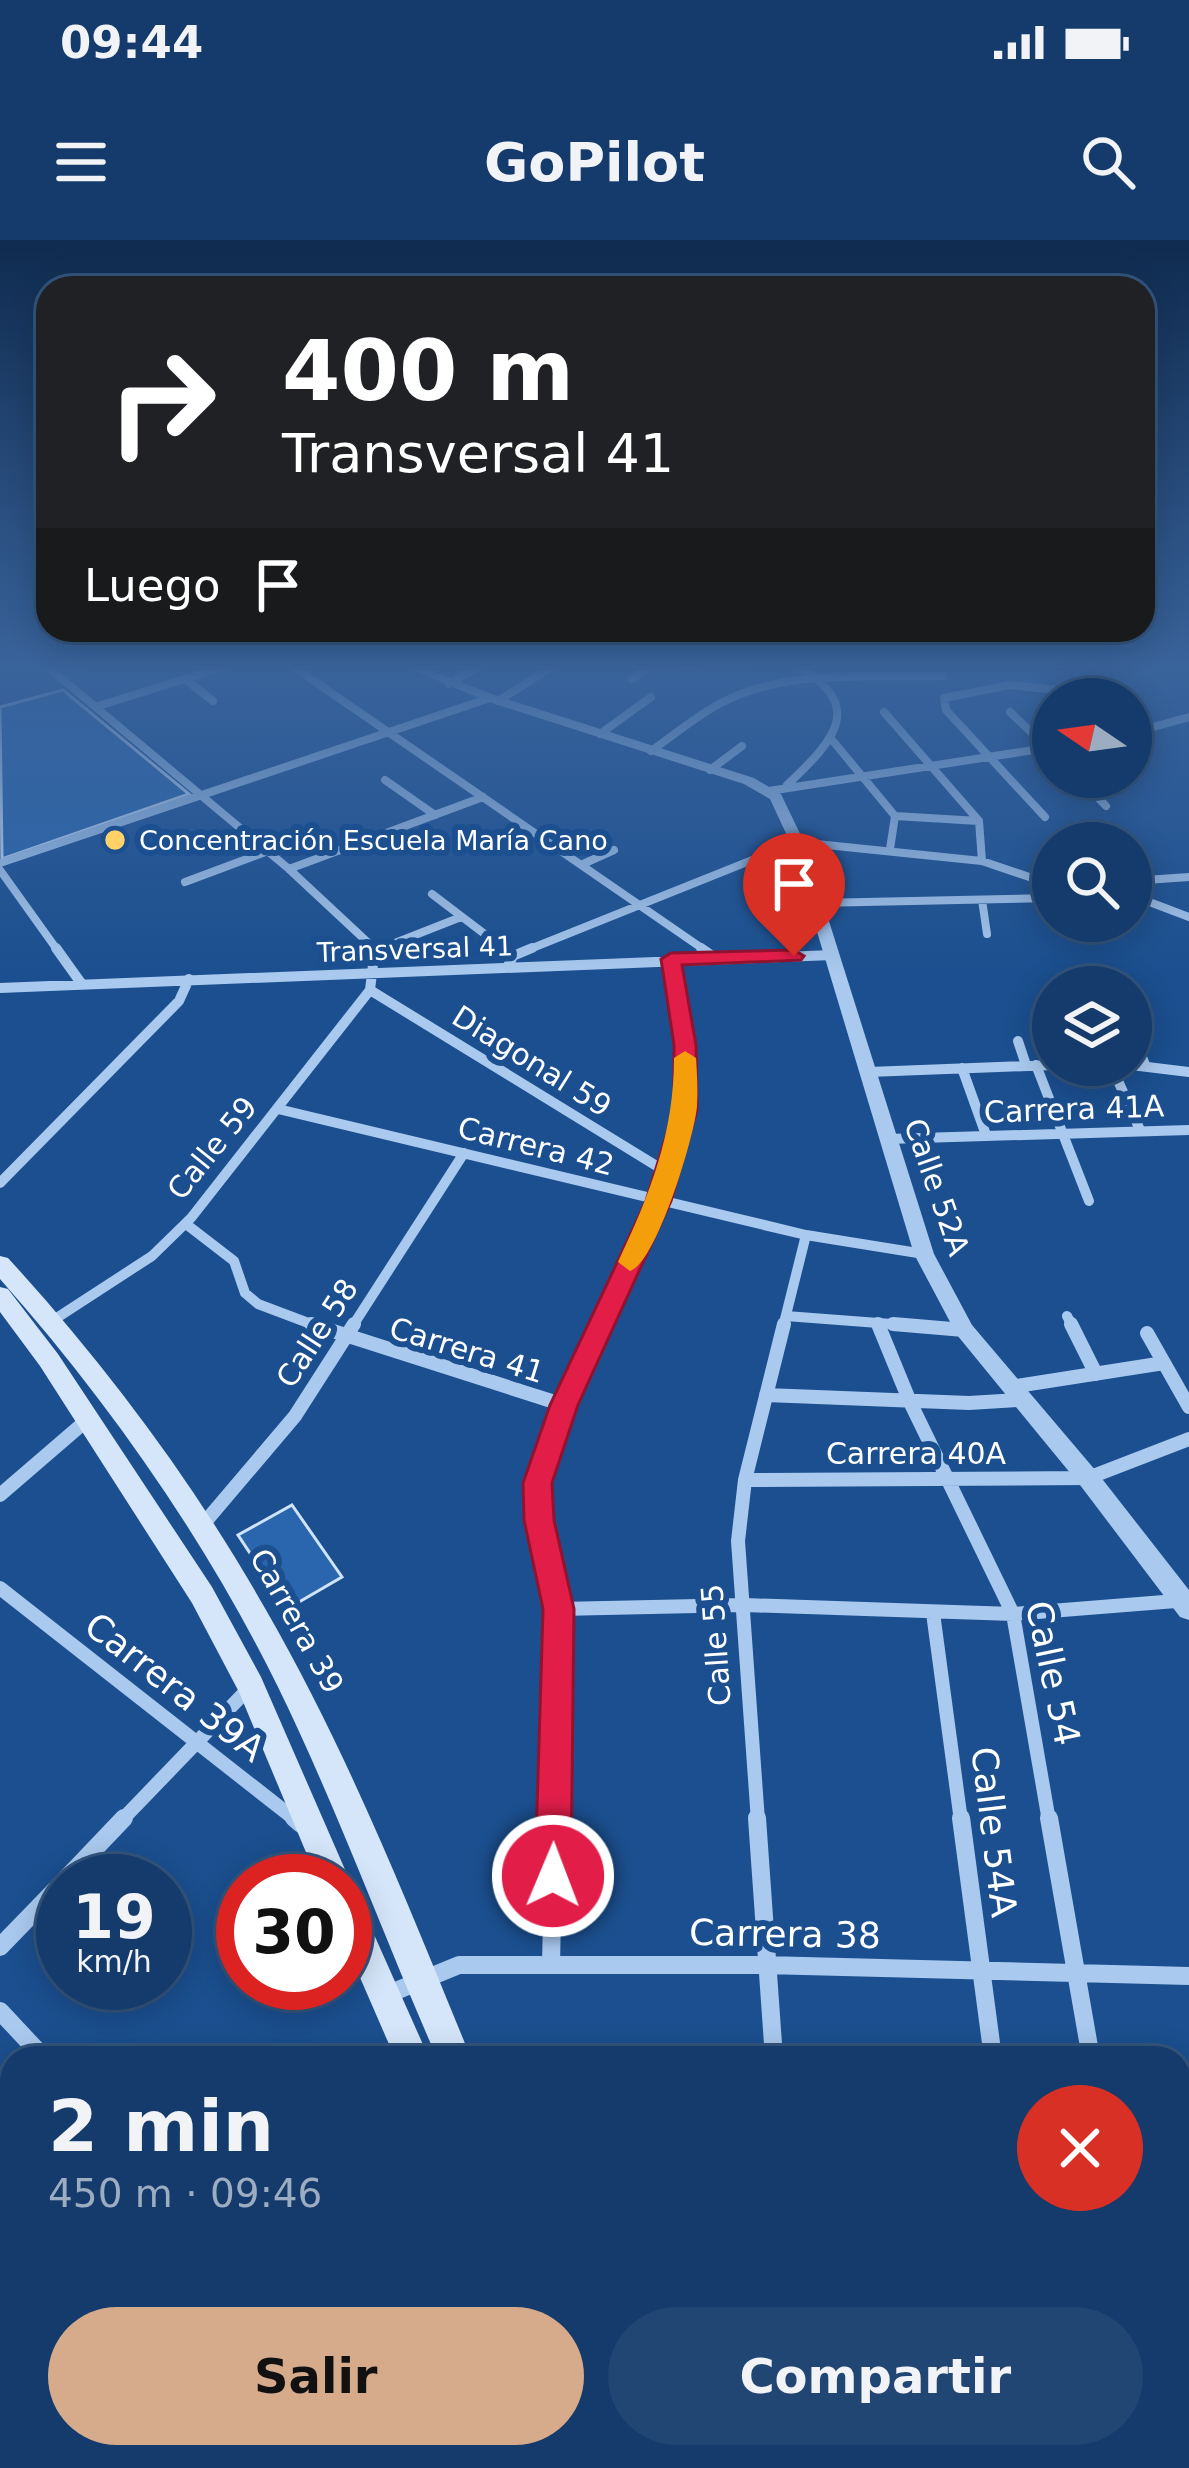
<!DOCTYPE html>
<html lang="es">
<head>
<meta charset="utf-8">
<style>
  body { margin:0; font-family:"DejaVu Sans",sans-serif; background:#214673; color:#f1f3f6; height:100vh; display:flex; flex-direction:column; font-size:45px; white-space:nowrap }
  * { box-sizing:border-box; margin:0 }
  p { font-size:39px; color:#9dadc1 }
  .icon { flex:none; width:66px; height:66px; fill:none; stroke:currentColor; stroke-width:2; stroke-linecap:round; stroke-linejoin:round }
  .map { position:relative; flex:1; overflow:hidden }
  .drawer { position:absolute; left:0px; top:1806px; width:1191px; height:423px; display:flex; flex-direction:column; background:#143b6b; border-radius:36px 36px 0 0; box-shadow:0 6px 30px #0003,0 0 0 3px #33557e }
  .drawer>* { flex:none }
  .guide { position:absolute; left:36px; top:36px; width:1119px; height:366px; border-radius:36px; box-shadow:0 6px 30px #0003,0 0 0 3px #33557e; background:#202124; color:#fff; overflow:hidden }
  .needle { width:78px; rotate:283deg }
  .tools { position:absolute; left:1032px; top:438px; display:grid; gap:24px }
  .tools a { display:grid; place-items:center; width:120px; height:120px; border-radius:50%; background:#143b6b; box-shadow:0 6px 30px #0003,0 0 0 3px #33557e; font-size:60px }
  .speed { position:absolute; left:36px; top:1614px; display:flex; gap:24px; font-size:60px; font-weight:700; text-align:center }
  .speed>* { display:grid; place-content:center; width:156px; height:156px; border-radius:50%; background:#143b6b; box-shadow:0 6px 30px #0003,0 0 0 3px #33557e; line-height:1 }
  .speed small { font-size:30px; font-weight:400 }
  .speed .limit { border:18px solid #d22; background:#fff; color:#111 }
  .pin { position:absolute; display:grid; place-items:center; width:102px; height:102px; color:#fff; margin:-123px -51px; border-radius:50% 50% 50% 0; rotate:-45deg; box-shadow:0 0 12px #0007 }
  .pin .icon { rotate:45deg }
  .me { position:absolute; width:132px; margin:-66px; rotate:1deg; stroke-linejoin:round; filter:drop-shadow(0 0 9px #0008) }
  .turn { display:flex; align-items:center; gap:42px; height:252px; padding:0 48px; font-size:54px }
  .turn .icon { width:156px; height:156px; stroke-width:2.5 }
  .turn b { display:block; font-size:84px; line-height:102px }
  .then { display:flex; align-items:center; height:114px; padding:0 48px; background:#0003; gap:24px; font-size:45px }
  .round { display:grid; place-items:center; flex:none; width:126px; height:126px; border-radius:63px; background:#214673 }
  .headline { display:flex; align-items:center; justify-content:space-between; height:204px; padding:0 48px }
  h1 { font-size:72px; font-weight:600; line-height:90px }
  .primary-button { display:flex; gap:24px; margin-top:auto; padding:24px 48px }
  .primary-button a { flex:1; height:138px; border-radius:72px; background:#d6ab8b; color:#111; font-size:48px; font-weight:600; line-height:138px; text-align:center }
  .primary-button a+a { background:#214673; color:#f1f3f6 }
  .status { display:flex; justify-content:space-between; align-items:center; height:84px; padding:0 60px; background:#143b6b; direction:ltr }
  .status svg { height:33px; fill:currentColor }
  header { display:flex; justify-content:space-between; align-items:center; height:156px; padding:0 48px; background:#143b6b; font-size:54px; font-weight:600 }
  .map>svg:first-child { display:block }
  .building { fill:#2a66ad; stroke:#cfe3fa; stroke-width:3 }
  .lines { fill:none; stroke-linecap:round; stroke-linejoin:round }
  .minor-far3 { stroke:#a9c9ee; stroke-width:8 }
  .minor-far2 { stroke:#a9c9ee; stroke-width:10 }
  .minor-far1 { stroke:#a9c9ee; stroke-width:14 }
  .minor { stroke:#a9c9ee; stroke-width:18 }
  .tertiary { fill:#a9c9ee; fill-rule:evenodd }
  .secondary { fill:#d6e6fa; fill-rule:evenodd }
  .route { fill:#e11d48; stroke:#92132f; stroke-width:3 }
  .slow { fill:#f59e0b }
  .poi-dot { fill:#ffd166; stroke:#1b4f8f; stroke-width:4.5 }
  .labels { text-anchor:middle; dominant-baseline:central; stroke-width:12; stroke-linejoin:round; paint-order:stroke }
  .far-poi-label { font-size:27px; fill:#fff; stroke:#1b4f8f; text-anchor:start }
  .far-street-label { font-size:27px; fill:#fff; stroke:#1b4f8f }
  .street-label { font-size:30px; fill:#fff; stroke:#1b4f8f }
  .near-street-label { font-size:36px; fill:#fff; stroke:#1b4f8f }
</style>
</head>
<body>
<div class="status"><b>09:44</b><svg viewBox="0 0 49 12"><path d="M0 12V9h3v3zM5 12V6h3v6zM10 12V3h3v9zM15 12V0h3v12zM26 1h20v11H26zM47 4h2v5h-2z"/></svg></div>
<header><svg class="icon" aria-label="menu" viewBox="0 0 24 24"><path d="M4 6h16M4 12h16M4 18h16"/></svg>GoPilot<svg class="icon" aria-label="search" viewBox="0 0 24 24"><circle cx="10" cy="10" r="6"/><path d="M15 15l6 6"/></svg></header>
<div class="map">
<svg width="1189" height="2228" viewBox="0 0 1189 2228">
  <rect width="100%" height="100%" fill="#1b4f8f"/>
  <!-- building -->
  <path class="building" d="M 63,450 L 189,554 L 2,619 L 0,467 Z
    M 292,1265 L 342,1337 L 287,1369 L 238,1295 Z"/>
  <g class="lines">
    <!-- minor-far3 -->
    <path class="minor-far3" d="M 43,423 L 289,629 L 377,711
      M 288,423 L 706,711
      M 652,427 L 782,423
      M 185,439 L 213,461
      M 632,439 L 656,423
      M 449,444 L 484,423
      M 498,461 L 558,423
      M 98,466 L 236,423
      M 884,472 L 979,581 L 982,621
      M 1010,472 L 1052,512
      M 1131,493 L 1189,477
      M 600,494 L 651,457
      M 833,501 L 895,576 L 890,609
      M 651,511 C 674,495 696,476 721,463 C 788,428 871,438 944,436
      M 710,530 L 742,506
      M 1078,537 L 1106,566
      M 385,540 L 435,575
      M 787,545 C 837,498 867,464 792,423
      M 769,551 L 1053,507
      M 895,576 L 979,581
      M 1045,577 L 946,470 L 944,458 L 1010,445 L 1124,457
      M 0,623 L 490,458
      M 583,624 L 614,610
      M 289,629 L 483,557
      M 0,630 L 58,711
      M 1131,641 L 1189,637
      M 185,642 L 268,611
      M 432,654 L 507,711
      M 1131,655 L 1189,677
      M 982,660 L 987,694
      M 817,663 L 1053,658
      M 377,710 L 461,677
      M 525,711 L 797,602 L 982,621 L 1053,645"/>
    <!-- minor-far2 -->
    <path class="minor-far2" d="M 56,708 L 81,743
      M 503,708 L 513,716
      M 701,708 L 714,717
      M 377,710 L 381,708
      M 508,726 L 513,716 L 532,708
      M 0,748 L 833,715
      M 370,750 L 668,933
      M 1131,788 L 1145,825
      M 1018,801 L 1026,825
      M 1036,825 L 1089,961
      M 1111,825 L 1140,890
      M 1131,825 L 1189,832
      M 962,828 L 986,895
      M 869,832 L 1053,825
      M 278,869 L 806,995 L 924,1014
      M 888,899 L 1189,890
      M 0,943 L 179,761 L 189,739
      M 186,984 L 234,1021 L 245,1053 L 258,1064 L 319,1087
      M 786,1076 L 931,1087
      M 1067,1076 L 1073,1087
      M 52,1081 L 152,1016 L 191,978 L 370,750 L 375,708
      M 352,1087 L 464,913
      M 600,1087 C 631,1021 677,942 686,869 C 692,820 679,768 671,720
      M 783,1087 L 806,995"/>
    <!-- minor-far1 -->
    <path class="minor-far1" d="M 311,1084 L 564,1165
      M 878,1084 L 910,1162 L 1013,1374 L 1049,1581
      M 893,1084 L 964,1090
      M 1071,1084 L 1096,1134
      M 1147,1093 L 1189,1167
      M 1010,1147 L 1164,1123
      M 766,1155 L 969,1163 L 1019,1160
      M 745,1240 L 1088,1238 L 1189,1199
      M 0,1255 L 87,1180
      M 200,1288 L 295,1176 L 354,1084
      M 0,1348 L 297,1581
      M 559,1369 L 744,1365 L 1013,1374 L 1189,1360
      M 933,1373 L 961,1581
      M 121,1581 L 250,1447
      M 554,1581 L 559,1369 L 539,1280 L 537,1243 L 564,1165 L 602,1084
      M 758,1581 L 738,1301 L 745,1240 L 784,1084"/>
    <!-- minor -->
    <path class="minor" d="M 294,1578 L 301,1584
      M 757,1578 L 774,1818
      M 961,1578 L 993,1818
      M 1049,1578 L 1091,1818
      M 64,1641 L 124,1578
      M 0,1707 L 63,1642
      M 551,1725 L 554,1578
      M 386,1755 L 459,1725 L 765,1725 L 1189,1736
      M 0,1771 L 44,1818
      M 359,2217 L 362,2228
      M 1056,2217 L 1057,2228
      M 188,2228 L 201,2217
      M 803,2228 L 805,2217
      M 1171,2228 L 1189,2223"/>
    <!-- tertiary -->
    <path class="tertiary" d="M 396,423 L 413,423 L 494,455 L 754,538 L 781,554 L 804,602 L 934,1014 L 972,1085 L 1096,1231 L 1189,1350 L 1189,1380 L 1180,1377 L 1080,1245 L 957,1095 L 914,1014 L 790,602 L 770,559 L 744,544 L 486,461 Z"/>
    <!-- secondary -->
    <path class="secondary" d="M 0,1016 L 8,1018 C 107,1126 194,1243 266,1370 C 348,1512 409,1667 471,1818 L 437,1818 C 383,1695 337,1568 278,1447 C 205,1299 109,1162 0,1039 Z
      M 0,1047 L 8,1049 L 58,1114 L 212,1347 L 261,1437 L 350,1641 L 346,1649 L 356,1654 L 429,1818 L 395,1818 L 345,1703 L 345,1641 L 318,1641 L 239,1452 L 192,1363 L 40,1126 L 0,1072 Z
      M 570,2217 L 612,2217 L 616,2228 L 574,2228 Z
      M 619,2217 L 660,2217 L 664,2228 L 623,2228 Z"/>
  </g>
  <!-- sky -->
  <linearGradient id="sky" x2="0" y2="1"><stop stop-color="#0f2b4f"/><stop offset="0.58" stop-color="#39639b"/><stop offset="1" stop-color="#39639b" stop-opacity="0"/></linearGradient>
  <rect width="1189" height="735" fill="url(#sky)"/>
  <!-- route -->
  <path class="route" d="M 794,710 L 804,716 L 801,720 L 682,725 L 696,805 L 697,870 L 671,961 L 578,1165 L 552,1243 L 554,1280 L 574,1369 L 571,1636 L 565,1648 L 553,1654 L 540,1648 L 535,1636 L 543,1369 L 524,1280 L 523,1243 L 550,1165 L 646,961 L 674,870 L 674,805 L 661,719 L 671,713 Z"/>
  <!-- slow -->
  <path class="slow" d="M 685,811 L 696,818 C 697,834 698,850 697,866 C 695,895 656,1024 630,1031 L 618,1022 C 650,954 674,894 674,818 Z"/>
  <!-- markers -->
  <circle class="poi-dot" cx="115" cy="600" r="12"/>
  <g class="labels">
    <!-- far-poi labels -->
    <g class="far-poi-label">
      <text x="139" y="600">Concentración Escuela María Cano</text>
    </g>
    <!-- far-street labels -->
    <g class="far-street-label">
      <text transform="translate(415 709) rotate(-2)">Transversal 41</text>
    </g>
    <!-- street labels -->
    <g class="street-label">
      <text transform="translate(532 821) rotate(32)">Diagonal 59</text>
      <text transform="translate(1074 869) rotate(-2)">Carrera 41A</text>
      <text transform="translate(536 906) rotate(14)">Carrera 42</text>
      <text transform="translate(212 908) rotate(-51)">Calle 59</text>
      <text transform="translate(937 947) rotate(71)">Calle 52A</text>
      <text transform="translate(317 1093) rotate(-57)">Calle 58</text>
      <text transform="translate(467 1110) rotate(17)">Carrera 41</text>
      <text x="916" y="1213">Carrera 40A</text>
      <text transform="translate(297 1381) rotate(61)">Carrera 39</text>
      <text transform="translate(716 1405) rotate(-94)">Calle 55</text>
    </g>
    <!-- near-street labels -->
    <g class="near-street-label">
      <text transform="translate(1053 1433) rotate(78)">Calle 54</text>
      <text transform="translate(175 1447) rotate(38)">Carrera 39A</text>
      <text transform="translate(994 1592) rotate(83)">Calle 54A</text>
      <text transform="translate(785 1694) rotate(1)">Carrera 38</text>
    </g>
  </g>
</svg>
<div class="tools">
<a><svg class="needle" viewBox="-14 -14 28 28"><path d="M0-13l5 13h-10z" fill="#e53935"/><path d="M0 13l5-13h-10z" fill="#9dadc1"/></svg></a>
<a><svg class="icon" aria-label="search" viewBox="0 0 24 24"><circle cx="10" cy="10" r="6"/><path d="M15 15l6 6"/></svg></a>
<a><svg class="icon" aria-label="layers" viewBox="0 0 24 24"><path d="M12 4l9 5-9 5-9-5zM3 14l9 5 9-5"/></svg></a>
</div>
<div class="speed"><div>19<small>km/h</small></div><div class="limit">30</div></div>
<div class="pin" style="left:794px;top:716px;background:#d93025"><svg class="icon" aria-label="arrive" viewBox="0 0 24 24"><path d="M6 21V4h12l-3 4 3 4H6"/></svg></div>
<svg class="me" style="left:553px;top:1636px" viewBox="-20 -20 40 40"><circle r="17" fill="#e11d48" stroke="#fff" stroke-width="3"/><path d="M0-11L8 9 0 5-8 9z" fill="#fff"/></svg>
<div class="guide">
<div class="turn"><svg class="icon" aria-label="right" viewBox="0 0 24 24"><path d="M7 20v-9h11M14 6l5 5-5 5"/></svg><div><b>400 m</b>Transversal 41</div></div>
<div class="then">Luego<svg class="icon" aria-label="arrive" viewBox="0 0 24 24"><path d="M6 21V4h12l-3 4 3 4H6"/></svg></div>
</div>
<section class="drawer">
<div class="headline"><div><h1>2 min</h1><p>450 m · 09:46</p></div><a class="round" style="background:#d93025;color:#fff"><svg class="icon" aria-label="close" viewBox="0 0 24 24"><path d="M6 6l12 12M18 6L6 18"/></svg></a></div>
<div class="primary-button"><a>Salir</a><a>Compartir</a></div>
</section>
</div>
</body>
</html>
